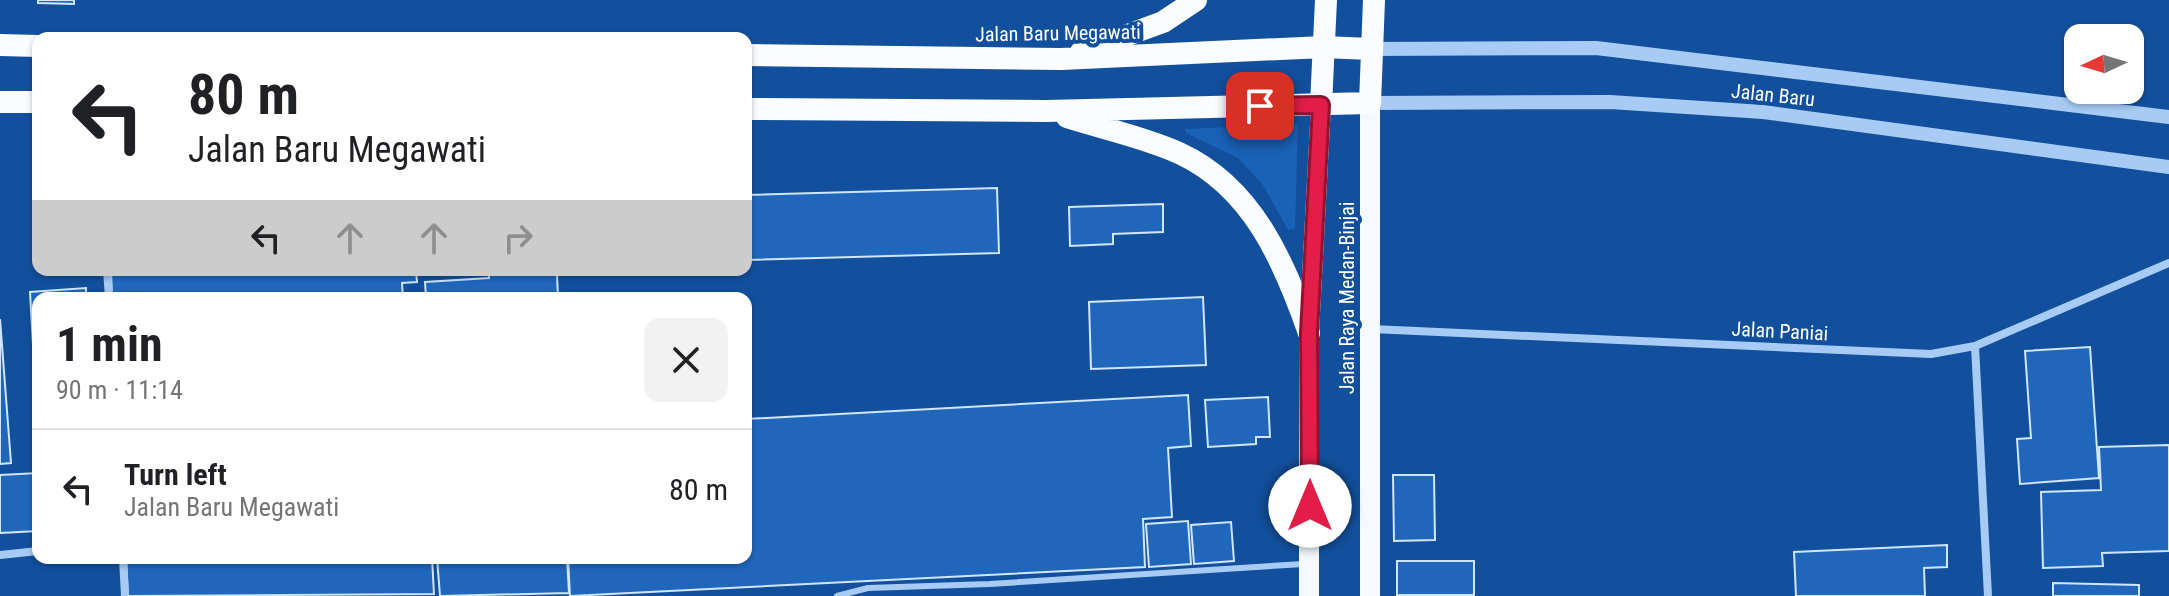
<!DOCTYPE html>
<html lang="en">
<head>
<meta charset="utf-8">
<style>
  body { margin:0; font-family:"Roboto Condensed",sans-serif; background:#f2f2f2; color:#202124; height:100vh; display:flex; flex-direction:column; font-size:30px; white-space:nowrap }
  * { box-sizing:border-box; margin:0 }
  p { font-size:26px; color:#757577 }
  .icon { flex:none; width:44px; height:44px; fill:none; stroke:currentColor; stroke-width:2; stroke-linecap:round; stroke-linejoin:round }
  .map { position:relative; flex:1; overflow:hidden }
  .details { position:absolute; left:32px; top:292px; width:720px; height:272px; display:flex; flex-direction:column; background:#fff; border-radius:16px; box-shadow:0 2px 6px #0004 }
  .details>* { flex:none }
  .top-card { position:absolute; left:32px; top:32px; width:720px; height:244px; border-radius:16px; box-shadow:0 2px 6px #0004; background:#fff; color:#202124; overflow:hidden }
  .needle { width:52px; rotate:266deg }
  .buttons { position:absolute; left:2064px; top:24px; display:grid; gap:16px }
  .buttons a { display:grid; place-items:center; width:80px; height:80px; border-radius:16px; background:#fff; box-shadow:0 2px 6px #0004; font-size:40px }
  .pin { position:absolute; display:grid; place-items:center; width:68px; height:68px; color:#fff; margin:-34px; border-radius:16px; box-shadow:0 4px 12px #0006 }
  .me { position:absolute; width:88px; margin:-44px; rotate:0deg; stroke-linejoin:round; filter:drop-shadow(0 0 6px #0008) }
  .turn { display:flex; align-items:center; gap:28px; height:168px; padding:0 24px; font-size:36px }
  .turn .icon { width:104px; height:104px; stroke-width:2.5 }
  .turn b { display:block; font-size:56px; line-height:68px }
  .lanes { display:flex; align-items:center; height:76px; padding:0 24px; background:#0003; justify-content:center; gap:40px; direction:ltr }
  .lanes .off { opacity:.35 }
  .round { display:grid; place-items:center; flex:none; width:84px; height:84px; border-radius:16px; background:#f2f2f2 }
  .headline { display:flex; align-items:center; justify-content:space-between; height:136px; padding:0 24px }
  h1 { font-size:48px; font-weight:700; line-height:60px }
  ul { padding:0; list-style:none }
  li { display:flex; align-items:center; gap:24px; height:120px; padding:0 24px; border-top:2px solid #e0e0e0 }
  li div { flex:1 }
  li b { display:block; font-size:30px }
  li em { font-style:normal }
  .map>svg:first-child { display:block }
  .green { fill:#1a62b7 }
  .building { fill:#2067bc; stroke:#d0e5fe; stroke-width:2 }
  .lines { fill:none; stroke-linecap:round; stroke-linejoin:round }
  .service { stroke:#a7cbf4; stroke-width:6 }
  .minor { stroke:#a7cbf4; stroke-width:8 }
  .tertiary { stroke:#a7cbf4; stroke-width:14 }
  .primary { stroke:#f5f9ff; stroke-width:20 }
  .trunk { stroke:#fafcff; stroke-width:22 }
  .route-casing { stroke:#92132f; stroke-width:20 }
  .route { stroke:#e11d48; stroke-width:14 }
  .labels { text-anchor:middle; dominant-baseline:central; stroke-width:8; stroke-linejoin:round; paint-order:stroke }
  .street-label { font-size:20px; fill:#fff; stroke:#12509d }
</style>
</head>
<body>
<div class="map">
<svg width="2169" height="596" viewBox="0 0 2169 596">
  <rect width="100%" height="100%" fill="#12509d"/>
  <!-- green -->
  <path class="green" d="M 1298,124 L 1295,229 L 1288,230 L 1263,185 L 1238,158 L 1186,133 L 1185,129 Z"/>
  <!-- building -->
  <path class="building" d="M 38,0 L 74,0 L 74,4 L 38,3 Z
    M 997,188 L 999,253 L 746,260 L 746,195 Z
    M 1163,204 L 1163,232 L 1113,234 L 1113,244 L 1070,246 L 1069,207 Z
    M 111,270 L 416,270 L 417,282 L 402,283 L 403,298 L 112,298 Z
    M 488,270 L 613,270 L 557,274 L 558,298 L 426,298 L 425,282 L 489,278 Z
    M 86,288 L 86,298 L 38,298 L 38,363 L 34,363 L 30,292 Z
    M 1203,297 L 1206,365 L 1091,369 L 1089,302 Z
    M 0,319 L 11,463 L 0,464 Z
    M 2090,347 L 2099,478 L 2020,484 L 2017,439 L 2031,438 L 2025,351 Z
    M 1188,395 L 1191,446 L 1168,448 L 1172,517 L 1143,519 L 1145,567 L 570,596 L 568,558 L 746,558 L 746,419 Z
    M 1268,397 L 1270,437 L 1256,437 L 1256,444 L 1208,447 L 1205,400 Z
    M 2169,445 L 2169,551 L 2102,553 L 2103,566 L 2043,568 L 2041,492 L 2101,490 L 2099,447 Z
    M 38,473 L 38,531 L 0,533 L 0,475 Z
    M 1393,475 L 1434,475 L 1435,540 L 1394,541 Z
    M 1188,521 L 1191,564 L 1149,567 L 1146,524 Z
    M 1231,522 L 1234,561 L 1194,564 L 1191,525 Z
    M 1947,545 L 1947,567 L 1924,568 L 1925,596 L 1796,596 L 1794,552 Z
    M 126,558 L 432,558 L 434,594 L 128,596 Z
    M 437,558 L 567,558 L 569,593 L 440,596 Z
    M 1397,561 L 1474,561 L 1474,595 L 1397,595 Z
    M 2053,583 L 2139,585 L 2139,596 L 2053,596 Z"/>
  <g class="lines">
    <!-- service -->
    <path class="service" d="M 837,596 L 868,588 L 990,584 L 1303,564"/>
    <!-- minor -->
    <path class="minor" d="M 107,270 L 109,298
      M 1372,329 L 1931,354 L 1975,346 L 2169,263
      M 1975,346 L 1988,596
      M 0,555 L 38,551
      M 123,558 L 125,596"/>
    <!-- tertiary -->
    <path class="tertiary" d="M 1371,49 L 1596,48 L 2169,117
      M 1370,103 L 1610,102 L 1763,112 L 2169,167"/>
    <!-- primary -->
    <path class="primary" d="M 1370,103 L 1370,596
      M 1309,596 L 1309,333 L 1321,105"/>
    <!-- trunk -->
    <path class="trunk" d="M 0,45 L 38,46
      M 1081,52 L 1163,22 L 1196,0
      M 746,55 L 1061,59 L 1323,47 L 1371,49
      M 0,102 L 38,102
      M 1321,105 L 1326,0
      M 746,109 L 1046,111 L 1370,103 L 1374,0
      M 1067,117 C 1104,129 1144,137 1179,153 C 1253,187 1284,262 1309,333"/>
  </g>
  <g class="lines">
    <!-- route casing -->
    <g class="route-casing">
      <path id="route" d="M 1260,106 L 1321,105 L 1309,333 L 1310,506"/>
    </g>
    <!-- route -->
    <use href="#route" class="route"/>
  </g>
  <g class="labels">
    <!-- street labels -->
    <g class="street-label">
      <text transform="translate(1058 33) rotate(-1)">Jalan Baru Megawati</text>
      <text transform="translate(1773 95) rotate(6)">Jalan Baru</text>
      <text transform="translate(1347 298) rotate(-90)">Jalan Raya Medan-Binjai</text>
      <text transform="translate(1780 331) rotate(3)">Jalan Paniai</text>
    </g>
  </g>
</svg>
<div class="buttons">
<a><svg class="needle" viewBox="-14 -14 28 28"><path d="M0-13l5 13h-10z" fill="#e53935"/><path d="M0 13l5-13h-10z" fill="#757577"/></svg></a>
</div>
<div class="pin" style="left:1260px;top:106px;background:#d93025"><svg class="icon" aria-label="arrive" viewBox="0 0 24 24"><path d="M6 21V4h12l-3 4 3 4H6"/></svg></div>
<svg class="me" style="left:1310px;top:506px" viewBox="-20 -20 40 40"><circle r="19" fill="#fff"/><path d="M0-13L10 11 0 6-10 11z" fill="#e11d48"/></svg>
<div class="top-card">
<div class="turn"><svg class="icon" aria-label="left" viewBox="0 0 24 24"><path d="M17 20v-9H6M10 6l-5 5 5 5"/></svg><div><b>80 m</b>Jalan Baru Megawati</div></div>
<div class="lanes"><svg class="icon" aria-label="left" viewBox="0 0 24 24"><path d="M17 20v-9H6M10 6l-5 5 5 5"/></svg><svg class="icon off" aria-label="ahead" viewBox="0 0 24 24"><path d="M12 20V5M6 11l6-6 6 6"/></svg><svg class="icon off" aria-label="ahead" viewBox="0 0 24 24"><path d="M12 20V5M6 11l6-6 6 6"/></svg><svg class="icon off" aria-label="right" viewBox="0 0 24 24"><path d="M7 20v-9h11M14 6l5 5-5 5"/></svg></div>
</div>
<section class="details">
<div class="headline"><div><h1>1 min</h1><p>90 m · 11:14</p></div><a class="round"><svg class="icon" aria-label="close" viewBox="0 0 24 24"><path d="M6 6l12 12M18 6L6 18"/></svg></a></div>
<ul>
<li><svg class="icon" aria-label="left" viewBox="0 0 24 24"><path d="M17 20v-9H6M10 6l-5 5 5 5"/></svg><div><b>Turn left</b><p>Jalan Baru Megawati</p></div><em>80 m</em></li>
</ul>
</section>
</div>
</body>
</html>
